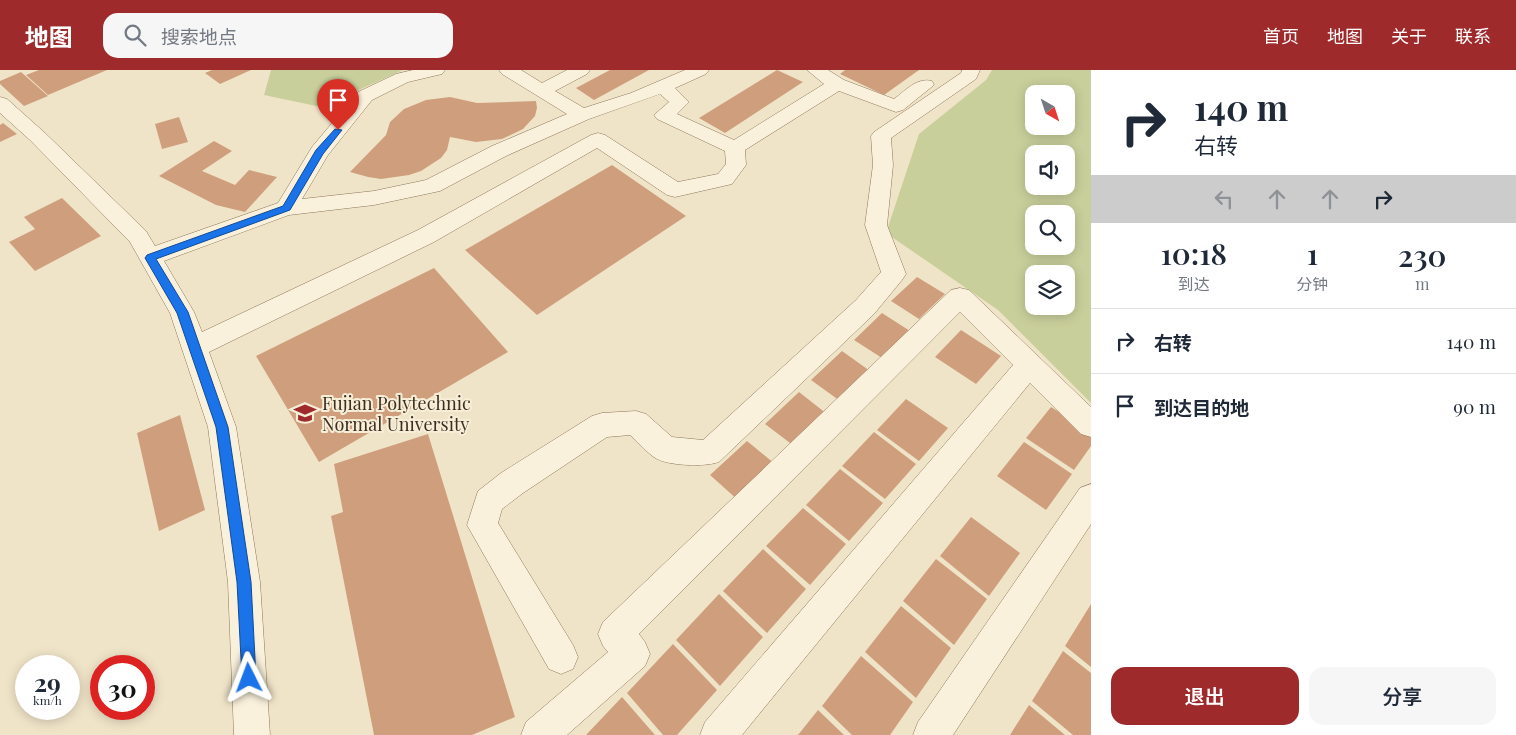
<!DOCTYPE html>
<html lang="zh">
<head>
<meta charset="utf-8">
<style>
  body { margin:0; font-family:"Playfair Display","Noto Sans SC",serif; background:#f6f6f7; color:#1f2937; height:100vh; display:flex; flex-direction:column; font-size:19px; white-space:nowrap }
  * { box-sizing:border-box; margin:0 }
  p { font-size:16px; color:#747a83 }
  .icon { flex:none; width:28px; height:28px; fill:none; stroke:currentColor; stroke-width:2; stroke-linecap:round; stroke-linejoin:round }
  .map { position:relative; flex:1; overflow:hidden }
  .sheet { display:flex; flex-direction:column; background:#fff; width:425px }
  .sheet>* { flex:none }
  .guide { background:#fff; color:#1f2937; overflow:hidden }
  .needle { width:32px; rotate:141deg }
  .controls { position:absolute; left:1025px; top:15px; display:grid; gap:10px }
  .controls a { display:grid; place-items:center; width:50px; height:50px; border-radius:10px; background:#fff; box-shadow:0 2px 12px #0003; font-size:25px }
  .speed { position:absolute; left:15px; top:585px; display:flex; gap:10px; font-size:25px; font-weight:700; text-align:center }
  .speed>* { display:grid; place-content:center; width:65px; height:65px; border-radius:50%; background:#fff; box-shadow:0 2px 12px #0003; line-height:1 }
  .speed small { font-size:12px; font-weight:400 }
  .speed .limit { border:8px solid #d22; background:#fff; color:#111 }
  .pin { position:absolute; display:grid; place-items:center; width:42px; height:42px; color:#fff; margin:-51px -21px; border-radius:50% 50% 50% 0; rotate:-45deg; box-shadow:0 0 5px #0007 }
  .pin .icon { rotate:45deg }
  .me { position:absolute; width:55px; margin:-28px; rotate:357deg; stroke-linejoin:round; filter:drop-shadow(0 0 4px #0008) }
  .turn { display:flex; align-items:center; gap:18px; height:105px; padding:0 20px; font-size:22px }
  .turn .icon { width:65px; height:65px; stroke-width:2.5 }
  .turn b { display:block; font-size:35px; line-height:42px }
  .lanes { display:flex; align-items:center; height:48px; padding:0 20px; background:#0003; justify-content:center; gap:25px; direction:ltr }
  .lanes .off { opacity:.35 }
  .eta { display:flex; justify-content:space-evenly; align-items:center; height:85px; text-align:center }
  .eta b { font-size:30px; font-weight:600; line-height:35px }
  .button { display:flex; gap:10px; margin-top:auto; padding:10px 20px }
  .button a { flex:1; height:58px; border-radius:15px; background:#9e2a2b; color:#fff; font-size:20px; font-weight:600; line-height:58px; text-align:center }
  .button a+a { background:#f6f6f7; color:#1f2937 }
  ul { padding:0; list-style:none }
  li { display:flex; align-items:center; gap:15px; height:65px; padding:0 20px; border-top:1px solid #e0e1e3 }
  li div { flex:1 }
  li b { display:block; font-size:19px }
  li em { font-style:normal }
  header { display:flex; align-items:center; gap:30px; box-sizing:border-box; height:70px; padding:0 25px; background:#9e2a2b; color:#fff }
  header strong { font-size:24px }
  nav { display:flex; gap:28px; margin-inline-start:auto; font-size:18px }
  .search { width:350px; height:45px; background:#f6f6f7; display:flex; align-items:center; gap:12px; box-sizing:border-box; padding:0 18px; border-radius:15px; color:#747a83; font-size:19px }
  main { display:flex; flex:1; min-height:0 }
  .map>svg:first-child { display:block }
  .green { fill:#c9cf9b; fill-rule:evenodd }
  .building { fill:#cf9f7d }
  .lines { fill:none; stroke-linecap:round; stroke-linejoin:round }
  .street-casing { stroke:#8d765c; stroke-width:1 }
  .street { fill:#faf1dc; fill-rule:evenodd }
  .route { fill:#1a73e8; stroke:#114b97 }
  .labels { text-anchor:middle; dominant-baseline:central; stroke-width:4; stroke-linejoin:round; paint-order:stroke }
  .poi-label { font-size:18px; fill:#3d2e20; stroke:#f7eed8; text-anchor:start }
</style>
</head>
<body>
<header>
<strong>地图</strong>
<div class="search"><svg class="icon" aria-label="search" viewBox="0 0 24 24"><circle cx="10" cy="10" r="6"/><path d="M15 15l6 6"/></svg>搜索地点</div>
<nav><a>首页</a><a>地图</a><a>关于</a><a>联系</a></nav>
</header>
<main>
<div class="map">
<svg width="1091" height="665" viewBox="0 0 1091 665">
  <rect width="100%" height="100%" fill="#f0e4c8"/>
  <!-- green -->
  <path class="green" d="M 271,0 L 403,0 L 321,37 L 264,25 Z
    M 992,0 L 1091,0 L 1091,333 L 998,240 L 886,163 L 919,64 L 986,10 ZM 1034,24 L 1066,24 L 1066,56 L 1034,56 ZM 1034,84 L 1066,84 L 1066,116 L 1034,116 ZM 1034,144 L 1066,144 L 1066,176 L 1034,176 ZM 1034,204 L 1066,204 L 1066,236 L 1034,236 Z"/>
  <!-- building -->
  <path class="building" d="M 39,0 L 107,0 L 48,25 L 26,5 Z
    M 212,0 L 251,0 L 220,14 L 205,3 Z
    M 610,0 L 649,0 L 594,30 L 576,18 Z
    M 777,0 L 803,12 L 725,63 L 699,48 Z
    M 845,0 L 919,0 L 884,25 L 840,4 Z
    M 21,2 L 48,26 L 24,36 L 0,14 L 0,11 Z
    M 450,27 L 477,33 L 536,31 L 537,38 L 535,46 L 523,59 L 502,69 L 476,72 L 450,67 L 447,80 L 441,88 L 421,101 L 409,105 L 381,109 L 368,107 L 350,102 L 386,65 L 390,52 L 404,39 L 426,30 Z
    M 179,47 L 188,72 L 162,79 L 155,54 Z
    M 3,53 L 17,64 L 0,72 L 0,55 Z
    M 214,71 L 232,81 L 202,101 L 235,115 L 249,100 L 277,107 L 245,142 L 216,135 L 159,106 Z
    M 612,95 L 686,146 L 537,245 L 465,180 Z
    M 62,128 L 101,166 L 35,201 L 9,172 L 35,159 L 24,147 Z
    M 434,198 L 508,282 L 319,392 L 256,286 Z
    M 917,207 L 945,224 L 919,249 L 891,231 Z
    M 882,243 L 910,261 L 882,288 L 854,270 Z
    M 961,260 L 1001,286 L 976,314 L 935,287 Z
    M 842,281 L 870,301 L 840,331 L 811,310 Z
    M 799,322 L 827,344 L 794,376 L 765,354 Z
    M 906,329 L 948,358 L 919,391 L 877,360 Z
    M 1051,337 L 1091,362 L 1091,376 L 1074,400 L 1026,368 Z
    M 180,345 L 205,440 L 159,461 L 137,363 Z
    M 874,362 L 916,394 L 885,429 L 842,396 Z
    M 428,364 L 515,647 L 472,665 L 374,665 L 331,446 L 343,442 L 334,394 Z
    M 747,371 L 775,394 L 739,431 L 710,405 Z
    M 1024,372 L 1072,404 L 1046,440 L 997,406 Z
    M 840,399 L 883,433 L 849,471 L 806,435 Z
    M 803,438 L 846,474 L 810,515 L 766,476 Z
    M 971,447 L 1020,483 L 989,526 L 940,486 Z
    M 763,479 L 806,519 L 767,563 L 723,521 Z
    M 936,489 L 987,529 L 954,575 L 903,531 Z
    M 719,524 L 763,567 L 720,616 L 676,570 Z
    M 1091,534 L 1091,597 L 1065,576 Z
    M 901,536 L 951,578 L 916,628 L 865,582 Z
    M 673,574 L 717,620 L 677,665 L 663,665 L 627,623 Z
    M 1063,581 L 1091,603 L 1091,665 L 1073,665 L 1032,631 Z
    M 861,586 L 913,632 L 890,665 L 852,665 L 822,636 Z
    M 622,627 L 655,665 L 586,665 Z
    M 1029,635 L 1065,665 L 1010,665 Z
    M 818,640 L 844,665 L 798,665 Z"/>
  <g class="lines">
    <!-- street casing -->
    <g class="street-casing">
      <path id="street" d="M 413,0 L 445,0 L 442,4 L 408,12 L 372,30 L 328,85 L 302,129 L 374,121 L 426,110 L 492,76 L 567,44 L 502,4 L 499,0 L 521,0 L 542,13 L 567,0 L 590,0 L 587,4 L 555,21 L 584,38 L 631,23 L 685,0 L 709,0 L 706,4 L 675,18 L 689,32 L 677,44 L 734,70 L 824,14 L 807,0 L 828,0 L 844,10 L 894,29 C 905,21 917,7 932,11 L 934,15 L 903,40 L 896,42 L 839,21 L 745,80 L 746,95 L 732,114 L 675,127 L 667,125 L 597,78 L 434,172 L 209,282 L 236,357 L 260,512 L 270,665 L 234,665 L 228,512 L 208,357 L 170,243 L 130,172 L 31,71 L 0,43 L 0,27 L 7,29 L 45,63 L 146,161 L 155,176 L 278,133 L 312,77 L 358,22 L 396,4 ZM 660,24 L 669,32 L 654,45 L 657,49 L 725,81 L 726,94 L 718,104 L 678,112 L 605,65 L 598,63 L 591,65 L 418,160 L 202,262 L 194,242 L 164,191 L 289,145 L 374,135 L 440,121 L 506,86 L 589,49 Z
        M 962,0 L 980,0 L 976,9 L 891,68 L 893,95 L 887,155 L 906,204 L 902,210 L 874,244 L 719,392 C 705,397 671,396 657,389 C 648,384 639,373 630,365 L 607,367 L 523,423 L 502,439 L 498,453 L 573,575 L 578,587 L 573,599 L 561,604 L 549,599 L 467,455 L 478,421 L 501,403 L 592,346 L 602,343 L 636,341 L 646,344 L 672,367 L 703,370 L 856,230 L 881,202 L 865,155 L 873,95 L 871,66 L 874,62 L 961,3 Z
        M 960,218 L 969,220 L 1091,337 L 1091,367 L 1081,364 L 1030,313 L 742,665 L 700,665 L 705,652 L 1013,295 L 960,242 L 639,564 L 645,572 L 650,584 L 645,596 L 567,665 L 521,665 L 526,652 L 608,582 L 603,576 L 598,564 L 603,552 L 951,220 Z
        M 1091,414 L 1091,454 L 953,665 L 913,665 L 918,652 L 1080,418 Z"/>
    </g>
    <!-- street -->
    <use href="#street" class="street"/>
  </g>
  <!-- route -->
  <path class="route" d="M 335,59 L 342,60 L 323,84 L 290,140 L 156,189 L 188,242 L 228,357 L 251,512 L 256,608 L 254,613 L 249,615 L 244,613 L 242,608 L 237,512 L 216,357 L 177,243 L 145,188 L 147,185 L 283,136 L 316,80 Z"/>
  <!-- icons -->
  <defs>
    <g id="university-bare" transform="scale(1.725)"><path d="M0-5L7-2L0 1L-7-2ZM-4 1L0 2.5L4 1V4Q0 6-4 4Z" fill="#9e2a2b" stroke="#f7eed8" stroke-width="2.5" paint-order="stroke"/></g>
  </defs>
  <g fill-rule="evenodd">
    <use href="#university-bare" x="305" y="343"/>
  </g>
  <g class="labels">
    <!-- poi labels -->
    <g class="poi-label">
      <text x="322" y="333">Fujian Polytechnic<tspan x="322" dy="21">Normal University</tspan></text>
    </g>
  </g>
</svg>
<div class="controls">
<a><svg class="needle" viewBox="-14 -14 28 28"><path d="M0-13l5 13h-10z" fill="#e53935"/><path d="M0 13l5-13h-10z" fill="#747a83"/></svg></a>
<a><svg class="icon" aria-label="sound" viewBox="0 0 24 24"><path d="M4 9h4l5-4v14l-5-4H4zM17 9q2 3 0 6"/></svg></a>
<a><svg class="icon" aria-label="search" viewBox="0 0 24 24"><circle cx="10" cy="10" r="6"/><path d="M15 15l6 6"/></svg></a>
<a><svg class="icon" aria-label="layers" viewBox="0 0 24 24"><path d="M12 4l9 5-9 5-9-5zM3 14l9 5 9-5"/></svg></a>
</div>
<div class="speed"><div>29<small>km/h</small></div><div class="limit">30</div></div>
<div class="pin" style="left:338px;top:60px;background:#d93025"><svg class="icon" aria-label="arrive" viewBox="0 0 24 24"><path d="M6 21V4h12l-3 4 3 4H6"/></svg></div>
<svg class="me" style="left:249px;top:608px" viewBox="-20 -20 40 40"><path d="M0-17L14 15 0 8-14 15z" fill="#1a73e8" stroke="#fff" stroke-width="4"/></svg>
</div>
<section class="sheet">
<div class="guide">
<div class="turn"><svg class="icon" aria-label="right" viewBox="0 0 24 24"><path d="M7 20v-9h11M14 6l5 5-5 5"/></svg><div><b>140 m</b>右转</div></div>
<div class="lanes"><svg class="icon off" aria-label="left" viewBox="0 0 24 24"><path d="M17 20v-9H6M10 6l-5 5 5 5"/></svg><svg class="icon off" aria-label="ahead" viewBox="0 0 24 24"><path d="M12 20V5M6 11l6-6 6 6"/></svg><svg class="icon off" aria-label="ahead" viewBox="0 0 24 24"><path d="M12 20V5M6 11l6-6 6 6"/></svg><svg class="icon" aria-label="right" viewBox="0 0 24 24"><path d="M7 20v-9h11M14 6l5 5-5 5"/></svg></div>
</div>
<div class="eta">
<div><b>10:18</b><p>到达</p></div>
<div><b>1</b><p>分钟</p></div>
<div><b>230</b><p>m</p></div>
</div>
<ul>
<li><svg class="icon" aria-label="right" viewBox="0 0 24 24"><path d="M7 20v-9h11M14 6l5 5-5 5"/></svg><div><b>右转</b></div><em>140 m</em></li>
<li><svg class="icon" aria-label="arrive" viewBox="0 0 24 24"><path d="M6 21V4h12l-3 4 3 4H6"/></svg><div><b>到达目的地</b></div><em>90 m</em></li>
</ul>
<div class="button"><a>退出</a><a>分享</a></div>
</section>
</main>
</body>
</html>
